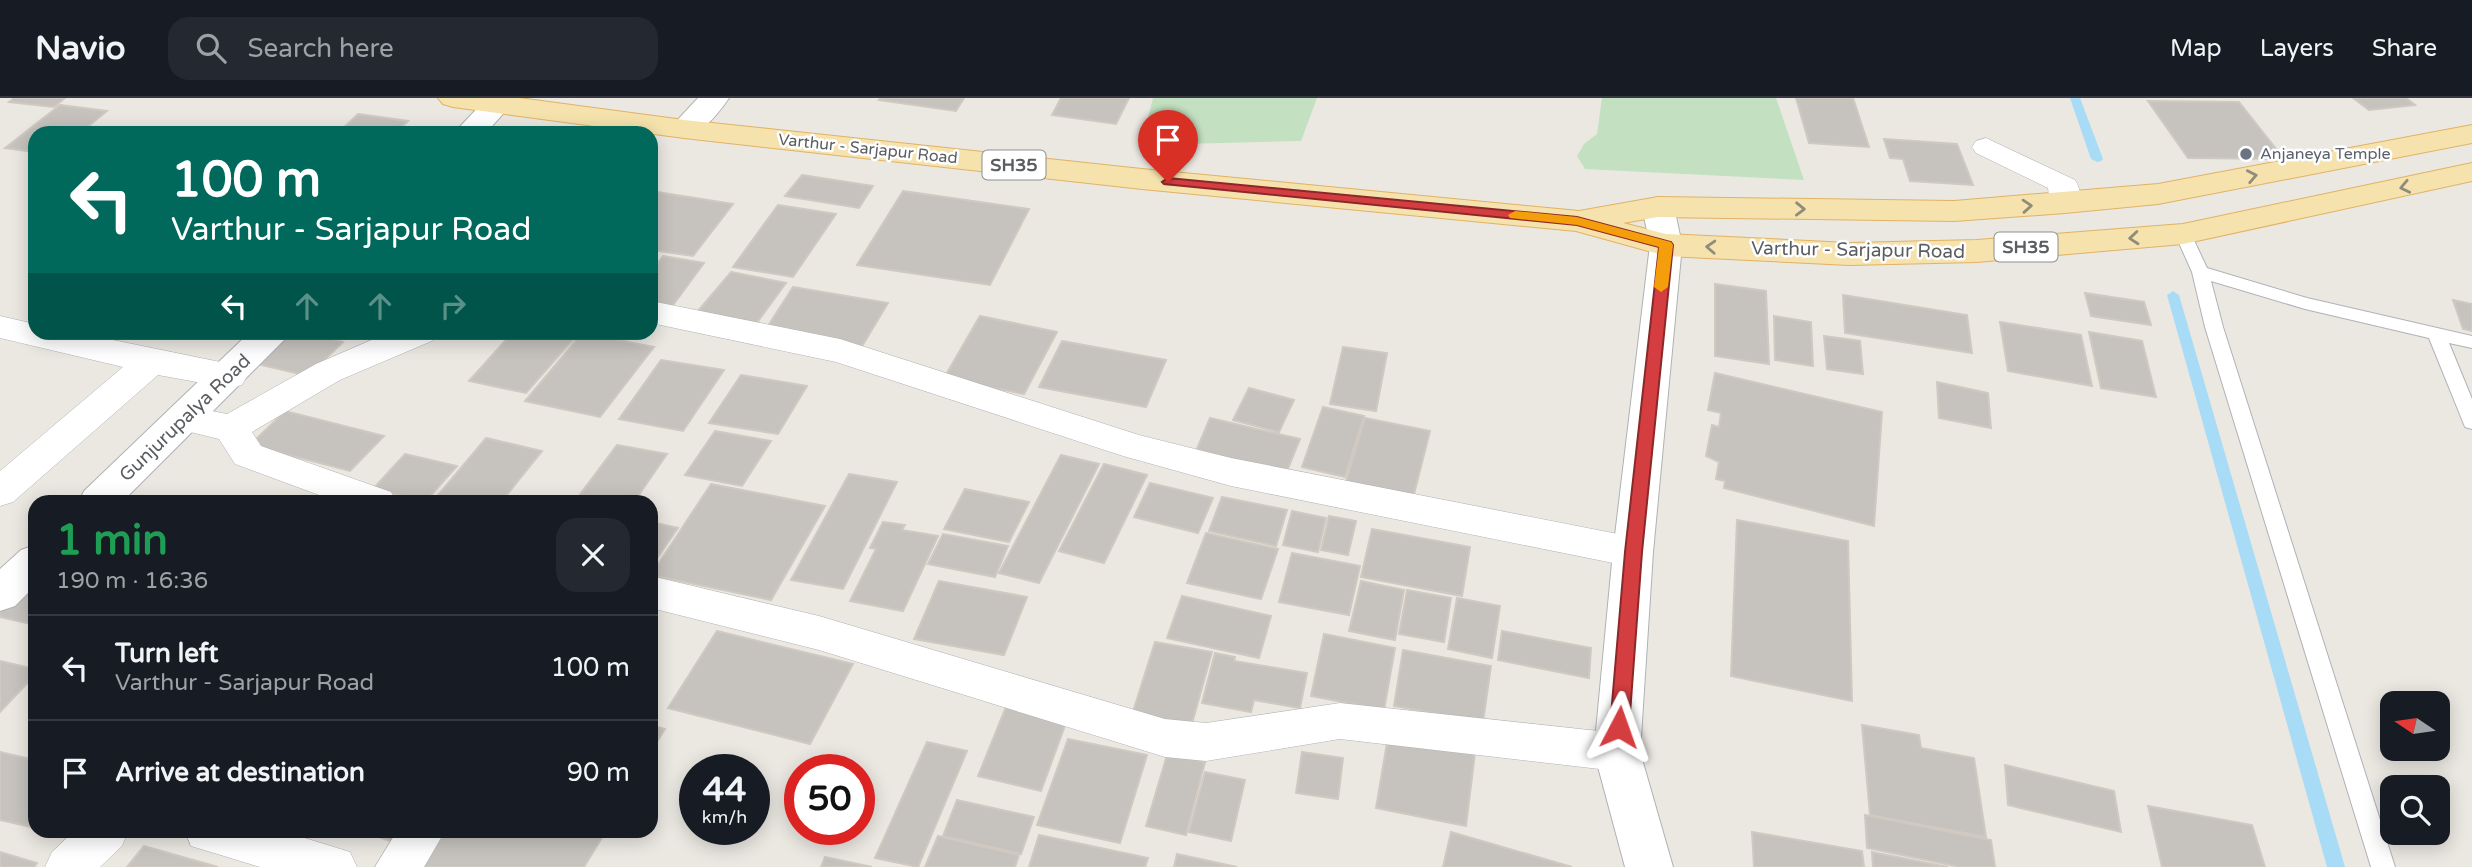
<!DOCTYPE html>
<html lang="en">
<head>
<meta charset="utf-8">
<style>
  body { margin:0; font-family:"Varela Round",sans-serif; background:#242831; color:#f1f3f6; height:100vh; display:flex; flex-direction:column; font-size:26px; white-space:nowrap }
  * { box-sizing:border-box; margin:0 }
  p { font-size:23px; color:#9ea1a6 }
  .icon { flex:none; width:38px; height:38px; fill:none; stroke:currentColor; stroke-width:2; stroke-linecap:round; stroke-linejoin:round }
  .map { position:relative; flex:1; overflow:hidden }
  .sheet { position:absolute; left:28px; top:397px; width:630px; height:343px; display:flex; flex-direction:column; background:#171b24; border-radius:21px; box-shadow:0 4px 18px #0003 }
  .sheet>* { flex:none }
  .hud { position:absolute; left:28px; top:28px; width:630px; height:214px; border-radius:21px; box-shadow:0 4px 18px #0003; background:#00695c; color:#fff; overflow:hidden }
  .needle { width:46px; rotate:283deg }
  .controls { position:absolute; left:2380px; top:593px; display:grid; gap:14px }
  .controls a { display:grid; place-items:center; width:70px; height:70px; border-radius:14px; background:#171b24; box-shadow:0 4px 18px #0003; font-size:35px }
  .speed { position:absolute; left:679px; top:656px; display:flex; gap:14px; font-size:35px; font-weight:700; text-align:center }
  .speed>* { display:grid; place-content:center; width:91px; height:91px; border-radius:50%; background:#171b24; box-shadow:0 4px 18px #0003; line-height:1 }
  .speed small { font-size:18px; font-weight:400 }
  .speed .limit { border:10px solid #d22; background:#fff; color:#111 }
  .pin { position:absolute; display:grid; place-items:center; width:60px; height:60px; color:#fff; margin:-72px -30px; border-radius:50% 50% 50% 0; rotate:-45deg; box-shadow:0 0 7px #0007 }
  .pin .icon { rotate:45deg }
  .me { position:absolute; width:77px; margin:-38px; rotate:4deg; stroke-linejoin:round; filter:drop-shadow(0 0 5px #0008) }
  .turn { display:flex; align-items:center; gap:24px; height:147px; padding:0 28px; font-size:32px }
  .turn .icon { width:91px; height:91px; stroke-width:2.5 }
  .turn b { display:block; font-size:49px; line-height:60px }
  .lanes { display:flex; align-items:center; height:66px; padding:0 28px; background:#0003; justify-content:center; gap:35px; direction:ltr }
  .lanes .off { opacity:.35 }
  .round { display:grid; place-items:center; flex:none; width:74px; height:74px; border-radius:21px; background:#242831 }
  .head { display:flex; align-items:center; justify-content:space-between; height:119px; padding:0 28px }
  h1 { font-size:42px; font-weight:700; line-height:52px; color:#1e9e55 }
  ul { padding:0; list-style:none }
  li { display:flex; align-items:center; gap:21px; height:105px; padding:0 28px; border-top:2px solid #363941 }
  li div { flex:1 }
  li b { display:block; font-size:26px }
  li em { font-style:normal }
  header { display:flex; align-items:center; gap:42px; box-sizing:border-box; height:98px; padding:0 35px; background:#171b24; border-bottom:2px solid #363941 }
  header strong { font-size:33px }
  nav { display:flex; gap:38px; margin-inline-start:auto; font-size:24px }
  .search { width:490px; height:63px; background:#242831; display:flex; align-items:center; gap:18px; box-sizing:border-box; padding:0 24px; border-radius:21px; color:#9ea1a6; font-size:26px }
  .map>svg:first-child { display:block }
  .green { fill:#c3e0c0 }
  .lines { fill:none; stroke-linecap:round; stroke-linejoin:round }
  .stream { fill:#a8dbf5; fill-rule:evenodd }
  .building { fill:#c6c3be; stroke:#cfc9c1; stroke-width:2 }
  .service-casing { stroke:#afb2b6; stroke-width:2 }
  .minor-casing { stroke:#afb2b6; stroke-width:1 }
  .tertiary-casing { stroke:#afb2b6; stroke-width:2 }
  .secondary-casing { stroke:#aeb2b5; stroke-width:2 }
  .primary-casing { stroke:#e1b265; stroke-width:2 }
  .service { fill:#fff; fill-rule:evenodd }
  .minor { fill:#fff; fill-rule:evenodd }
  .tertiary { fill:#fff; fill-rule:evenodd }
  .secondary { fill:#fff; fill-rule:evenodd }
  .primary { fill:#f5e2ac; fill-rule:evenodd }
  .oneway { stroke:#908c7b }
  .route { fill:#d53e41; stroke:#8a282a; stroke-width:2 }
  .slow { fill:#f59e0b }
  .worship-dot { fill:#6b7280; stroke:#fff; stroke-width:2.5 }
  .labels { text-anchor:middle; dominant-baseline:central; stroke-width:5; stroke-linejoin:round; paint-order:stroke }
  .far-street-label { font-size:16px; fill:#5a5e61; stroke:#fff }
  .far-worship-label { font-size:16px; fill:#5b616d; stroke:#fff; text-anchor:start }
  .shield { fill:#fff; stroke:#8c8e90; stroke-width:2 }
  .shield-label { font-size:18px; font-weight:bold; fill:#5a5e61 }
  .street-label { font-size:19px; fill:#5a5e61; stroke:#fff }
</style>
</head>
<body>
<header>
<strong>Navio</strong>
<div class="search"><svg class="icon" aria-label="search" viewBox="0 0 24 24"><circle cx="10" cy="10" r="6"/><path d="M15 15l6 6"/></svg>Search here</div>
<nav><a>Map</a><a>Layers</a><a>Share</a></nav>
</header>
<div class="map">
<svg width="2472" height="769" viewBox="0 0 2472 769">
  <rect width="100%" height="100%" fill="#ebe8e2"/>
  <!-- green -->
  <path class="green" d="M 1153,0 L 1317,0 L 1301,43 L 1141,47 Z
    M 1602,0 L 1776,0 L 1804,82 L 1585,71 L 1577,58 L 1584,46 L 1597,36 Z"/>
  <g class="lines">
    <!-- stream -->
    <path class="stream" d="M 2070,0 L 2080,0 L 2103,61 L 2101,63 L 2097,64 L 2091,61 Z
      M 2173,193 L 2179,197 L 2345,769 L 2327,769 L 2167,197 Z"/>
  </g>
  <!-- building -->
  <path class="building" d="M 14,0 L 65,0 L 54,9 L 9,4 Z
    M 881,0 L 964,0 L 956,13 L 879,2 Z
    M 1061,0 L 1129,0 L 1116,26 L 1052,17 Z
    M 1796,0 L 1853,0 L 1869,49 L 1809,45 Z
    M 2353,0 L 2406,0 L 2415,7 L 2369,12 Z
    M 2148,3 L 2239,4 L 2284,61 L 2188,60 Z
    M 60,7 L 107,13 L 80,35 L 35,35 L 35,54 L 5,50 Z
    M 358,16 L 408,23 L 395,35 L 338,35 Z
    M 1884,41 L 1957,46 L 1973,87 L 1910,83 L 1903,61 L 1890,60 Z
    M 802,77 L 873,88 L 859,110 L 785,98 Z
    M 651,93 L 733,106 L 693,158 L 651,152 Z
    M 903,93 L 1029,111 L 990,187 L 857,167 Z
    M 778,107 L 836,116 L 793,179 L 733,169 Z
    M 663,158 L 704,165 L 671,210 L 651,206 L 651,174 Z
    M 731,174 L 786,185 L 756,226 L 698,213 Z
    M 1715,186 L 1766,193 L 1769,266 L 1715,258 Z
    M 793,189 L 888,205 L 861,250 L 764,234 Z
    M 2085,195 L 2144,204 L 2151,227 L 2091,218 Z
    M 1843,197 L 1967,217 L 1972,255 L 1845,235 Z
    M 2453,202 L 2472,206 L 2472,233 L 2463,231 Z
    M 980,218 L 1057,234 L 1024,296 L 944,280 Z
    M 1774,218 L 1811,224 L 1813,268 L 1775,262 Z
    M 2000,224 L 2081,237 L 2092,288 L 2008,273 Z
    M 287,234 L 305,234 L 343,244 L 308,278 L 253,265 Z
    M 513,234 L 578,236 L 526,295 L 469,283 Z
    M 2089,234 L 2142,243 L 2156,299 L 2101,290 Z
    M 582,235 L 654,249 L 600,319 L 525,303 Z
    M 1824,238 L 1860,243 L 1863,276 L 1827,271 Z
    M 1062,243 L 1166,262 L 1146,309 L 1039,289 Z
    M 1343,249 L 1387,255 L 1376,313 L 1330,306 Z
    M 661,262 L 724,272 L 683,333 L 619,321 Z
    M 1715,275 L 1882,314 L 1874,428 L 1724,390 L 1725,383 L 1716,381 L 1719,364 L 1706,358 L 1712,327 L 1719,329 L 1721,315 L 1708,312 Z
    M 741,277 L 807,288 L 778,336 L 709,325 Z
    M 1937,284 L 1988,295 L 1991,330 L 1939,320 Z
    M 1249,290 L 1294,302 L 1279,334 L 1233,322 Z
    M 1323,309 L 1364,318 L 1345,379 L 1302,369 Z
    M 285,313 L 384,338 L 350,373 L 250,347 Z
    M 1210,320 L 1300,341 L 1287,373 L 1196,353 Z
    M 1365,320 L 1430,333 L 1412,404 L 1344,390 Z
    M 715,333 L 771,343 L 742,388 L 685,377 Z
    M 486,340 L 542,353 L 501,404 L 433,403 Z
    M 617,347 L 667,356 L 634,404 L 575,403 Z
    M 405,356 L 457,368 L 426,403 L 373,391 Z
    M 1061,357 L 1099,366 L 1039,485 L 999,475 Z
    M 1104,366 L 1147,377 L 1104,465 L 1059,453 Z
    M 849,376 L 897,384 L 843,491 L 791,482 Z
    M 1150,385 L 1213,400 L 1198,435 L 1134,419 Z
    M 711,386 L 825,408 L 771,502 L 651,477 Z
    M 965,391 L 1029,404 L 1009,444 L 944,431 Z
    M 1222,399 L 1287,412 L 1276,448 L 1209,433 Z
    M 1292,413 L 1326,420 L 1318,454 L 1283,447 Z
    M 1329,418 L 1356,423 L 1348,457 L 1321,452 Z
    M 1737,422 L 1848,443 L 1852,603 L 1731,578 Z
    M 651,424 L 678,430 L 651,469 Z
    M 883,424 L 905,427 L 902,432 L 938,438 L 903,513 L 850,503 L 876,451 L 870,450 Z
    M 1372,431 L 1470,449 L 1462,498 L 1361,479 Z
    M 1206,435 L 1278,451 L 1261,501 L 1187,485 Z
    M 943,436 L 1008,448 L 995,479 L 928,466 Z
    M 1292,455 L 1360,468 L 1349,517 L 1279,504 Z
    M 35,482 L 35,527 L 0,519 L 0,510 Z
    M 939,483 L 1027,499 L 1004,557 L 914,541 Z
    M 1361,483 L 1404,492 L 1395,542 L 1349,533 Z
    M 1407,492 L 1451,500 L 1444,544 L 1399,536 Z
    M 1182,498 L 1271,518 L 1259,560 L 1167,540 Z
    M 1457,500 L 1500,508 L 1492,560 L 1448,551 Z
    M 717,533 L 853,566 L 810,646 L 668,610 Z
    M 1502,533 L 1591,550 L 1589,580 L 1498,562 Z
    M 1324,536 L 1395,550 L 1384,612 L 1311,598 Z
    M 1155,544 L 1212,554 L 1191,629 L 1132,617 Z
    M 1403,552 L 1491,568 L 1483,624 L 1394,608 Z
    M 1215,555 L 1235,559 L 1234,563 L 1307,575 L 1300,610 L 1254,602 L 1251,614 L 1202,605 Z
    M 0,563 L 35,571 L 35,577 L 0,614 Z
    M 1006,609 L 1067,622 L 1041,693 L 978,678 Z
    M 651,627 L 665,631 L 651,653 Z
    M 1862,627 L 1919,637 L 1921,650 L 1974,660 L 1986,739 L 1870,717 Z
    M 1388,639 L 1475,655 L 1466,728 L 1376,710 Z
    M 1068,641 L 1147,657 L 1120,745 L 1037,727 Z
    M 927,644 L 967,653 L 918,769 L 875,760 Z
    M 0,654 L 35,662 L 35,730 L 0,722 Z
    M 1302,654 L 1343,660 L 1338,701 L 1296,695 Z
    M 1167,657 L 1205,664 L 1186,737 L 1146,728 Z
    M 2005,667 L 2114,693 L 2121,734 L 2008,707 Z
    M 1205,674 L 1245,682 L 1231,743 L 1189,734 Z
    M 957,702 L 1034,719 L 1021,756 L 943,738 Z
    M 2148,708 L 2252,727 L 2265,769 L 2162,769 Z
    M 1865,717 L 1991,742 L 1995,769 L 1960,769 L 1867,750 Z
    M 362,733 L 401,733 L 393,744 Z
    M 438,733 L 606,733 L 584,769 L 415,769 Z
    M 1451,734 L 1572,769 L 1443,769 Z
    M 1752,734 L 1862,753 L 1864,769 L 1754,769 Z
    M 1039,737 L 1148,760 L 1145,769 L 1029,769 Z
    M 938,738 L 1019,757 L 1015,769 L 925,769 Z
    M 144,748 L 218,769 L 127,769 Z
    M 0,754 L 37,765 L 34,769 L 0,769 Z
    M 1872,754 L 1948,769 L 1873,769 Z
    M 1177,756 L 1237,769 L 1174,769 Z
    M 825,759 L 872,769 L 821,769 Z"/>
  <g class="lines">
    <!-- service casing -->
    <g class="service-casing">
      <path id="service" d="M 2183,131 L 2191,136 L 2207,170 L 2307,200 L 2472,238 L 2472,250 L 2449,245 L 2472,301 L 2472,331 L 2465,329 L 2463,324 L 2429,240 L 2305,211 L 2211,183 L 2223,229 L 2395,769 L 2371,769 L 2205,229 L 2192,174 L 2175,136 Z"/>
    </g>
    <!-- minor casing -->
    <g class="minor-casing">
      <path id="minor" d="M 1986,40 L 2075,82 C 2081,91 2082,102 2076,112 L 2065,114 L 2054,112 L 2050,105 L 2048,90 L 1976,55 L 1972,49 L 1976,43 Z
        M 651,203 L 840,241 L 1139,337 L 1231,360 L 1633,439 L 1647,443 L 1652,454 L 1647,465 L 1633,469 L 1231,388 L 1123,358 L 836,264 L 651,225 Z
        M 0,218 L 35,226 L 35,234 L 74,234 L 230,266 L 242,269 L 247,278 L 242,287 L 230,290 L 158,277 L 13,404 L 0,408 L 0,373 L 123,269 L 0,240 Z
        M 390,234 L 438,234 L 434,242 L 340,282 L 252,334 L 261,348 L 391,394 L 396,404 L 338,404 L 235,366 L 219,341 L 174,330 L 168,321 L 174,312 L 186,308 L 227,316 L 316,266 Z
        M 651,478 L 819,518 L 1165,621 L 1206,625 L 1340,605 L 1617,635 L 1632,641 L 1638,654 L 1632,667 L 1617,673 L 1340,641 L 1206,663 L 1165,659 L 819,552 L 651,510 Z
        M 74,733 L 128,733 L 122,748 L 100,769 L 45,769 L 52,754 Z
        M 185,733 L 282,733 L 350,754 L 357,769 L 260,769 L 191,748 Z
        M 397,733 L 445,733 L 424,769 L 375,769 Z"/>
    </g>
    <!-- tertiary casing -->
    <g class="tertiary-casing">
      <path id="tertiary" d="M 698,0 L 729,0 C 716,19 697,43 673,37 L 669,31 Z
        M 486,1 L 503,0 L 511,7 L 486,35 L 454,35 Z
        M 250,234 L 289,234 L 284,242 L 122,404 L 79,404 L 84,393 Z
        M 35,447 L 35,488 L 15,508 L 0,513 L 0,471 L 21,452 Z"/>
    </g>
    <!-- secondary casing -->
    <g class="secondary-casing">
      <path id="secondary" d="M 1658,99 L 1669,102 L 1674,109 L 1682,147 L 1653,454 L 1640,654 L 1673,769 L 1625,769 L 1594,654 L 1613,454 L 1650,147 L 1642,109 L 1647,102 Z"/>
    </g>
    <!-- primary casing -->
    <g class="primary-casing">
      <path id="primary" d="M 438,0 L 519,0 L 684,22 L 1142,71 L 1579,113 L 1658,99 L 1954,103 L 2158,86 L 2472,27 L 2472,45 L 2158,106 L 2065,115 L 1954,123 L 1658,119 L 1623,125 L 1666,136 L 1849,145 L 1977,142 L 2183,126 L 2472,65 L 2472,83 L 2183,146 L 1977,164 L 1849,167 L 1666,158 L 1576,133 L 1142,91 L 684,40 L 453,9 L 443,6 Z"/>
    </g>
    <!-- service -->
    <use href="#service" class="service"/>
    <!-- minor -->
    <use href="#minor" class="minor"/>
    <!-- tertiary -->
    <use href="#tertiary" class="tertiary"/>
    <!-- secondary -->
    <use href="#secondary" class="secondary"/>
    <!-- primary -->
    <use href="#primary" class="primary"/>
  </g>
  <!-- one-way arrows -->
  <defs><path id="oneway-chevron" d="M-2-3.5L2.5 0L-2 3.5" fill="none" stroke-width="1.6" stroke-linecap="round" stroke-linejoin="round" transform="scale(1.75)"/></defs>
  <g class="oneway">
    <use href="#oneway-chevron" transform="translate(2252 78) rotate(-11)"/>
    <use href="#oneway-chevron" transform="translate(2405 89) rotate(168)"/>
    <use href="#oneway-chevron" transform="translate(2027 108) rotate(-4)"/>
    <use href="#oneway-chevron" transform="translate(1800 111) rotate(1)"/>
    <use href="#oneway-chevron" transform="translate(2134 140) rotate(175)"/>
    <use href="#oneway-chevron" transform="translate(1711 149) rotate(-177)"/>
  </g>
  <!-- route -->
  <path class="route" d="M 1168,80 L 1577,119 L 1671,144 L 1673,147 L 1642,454 L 1629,629 L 1626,635 L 1619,637 L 1613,635 L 1610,629 L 1625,454 L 1659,149 L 1577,127 L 1164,86 L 1162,84 Z"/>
  <!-- slow -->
  <path class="slow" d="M 1515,113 L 1577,119 L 1671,144 L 1673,147 L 1668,189 L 1661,194 L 1654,189 L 1659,149 L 1577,127 L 1510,120 L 1508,117 Z"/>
  <!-- markers -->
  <circle class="worship-dot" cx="2246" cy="56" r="7"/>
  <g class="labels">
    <!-- far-street labels -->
    <g class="far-street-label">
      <text transform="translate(868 51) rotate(6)">Varthur - Sarjapur Road</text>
    </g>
    <!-- far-worship labels -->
    <g class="far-worship-label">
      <text x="2260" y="56">Anjaneya Temple</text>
    </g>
    <!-- shield labels -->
    <g class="shield">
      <rect x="982.5" y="52.5" width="63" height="29" rx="5"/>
      <rect x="1994.5" y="134.5" width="63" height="29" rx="5"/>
    </g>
    <g class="shield-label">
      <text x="1014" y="67">SH35</text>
      <text x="2026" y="149">SH35</text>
    </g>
    <!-- street labels -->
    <g class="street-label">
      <text transform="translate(1858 152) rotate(1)">Varthur - Sarjapur Road</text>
      <text transform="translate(185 320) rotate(-44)">Gunjurupalya Road</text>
    </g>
  </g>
</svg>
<div class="controls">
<a><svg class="needle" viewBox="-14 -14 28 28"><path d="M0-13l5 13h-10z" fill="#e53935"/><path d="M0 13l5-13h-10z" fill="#9ea1a6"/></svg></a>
<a><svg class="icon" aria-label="search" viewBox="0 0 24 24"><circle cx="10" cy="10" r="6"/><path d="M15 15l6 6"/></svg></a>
</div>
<div class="speed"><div>44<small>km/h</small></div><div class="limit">50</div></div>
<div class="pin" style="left:1168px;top:84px;background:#d93025"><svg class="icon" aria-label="arrive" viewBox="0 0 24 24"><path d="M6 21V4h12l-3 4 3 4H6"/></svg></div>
<svg class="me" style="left:1619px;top:629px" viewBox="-20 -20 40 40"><path d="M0-17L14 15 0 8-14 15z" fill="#d53e41" stroke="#fff" stroke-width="4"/></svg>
<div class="hud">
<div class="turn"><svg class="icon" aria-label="left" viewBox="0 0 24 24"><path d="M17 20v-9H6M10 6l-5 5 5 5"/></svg><div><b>100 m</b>Varthur - Sarjapur Road</div></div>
<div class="lanes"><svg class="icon" aria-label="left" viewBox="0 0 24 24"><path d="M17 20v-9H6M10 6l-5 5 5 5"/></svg><svg class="icon off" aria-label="ahead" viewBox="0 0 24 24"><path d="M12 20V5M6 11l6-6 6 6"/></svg><svg class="icon off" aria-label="ahead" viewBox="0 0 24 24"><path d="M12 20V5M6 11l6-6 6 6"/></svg><svg class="icon off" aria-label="right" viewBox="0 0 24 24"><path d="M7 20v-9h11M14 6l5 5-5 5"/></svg></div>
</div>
<section class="sheet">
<div class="head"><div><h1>1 min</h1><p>190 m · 16:36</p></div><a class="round"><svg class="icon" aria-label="close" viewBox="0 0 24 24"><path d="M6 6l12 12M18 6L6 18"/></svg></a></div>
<ul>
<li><svg class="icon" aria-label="left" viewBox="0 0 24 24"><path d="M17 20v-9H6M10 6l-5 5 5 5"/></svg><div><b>Turn left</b><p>Varthur - Sarjapur Road</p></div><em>100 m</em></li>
<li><svg class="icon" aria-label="arrive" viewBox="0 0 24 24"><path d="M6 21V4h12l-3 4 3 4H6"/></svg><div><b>Arrive at destination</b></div><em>90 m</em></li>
</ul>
</section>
</div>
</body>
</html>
